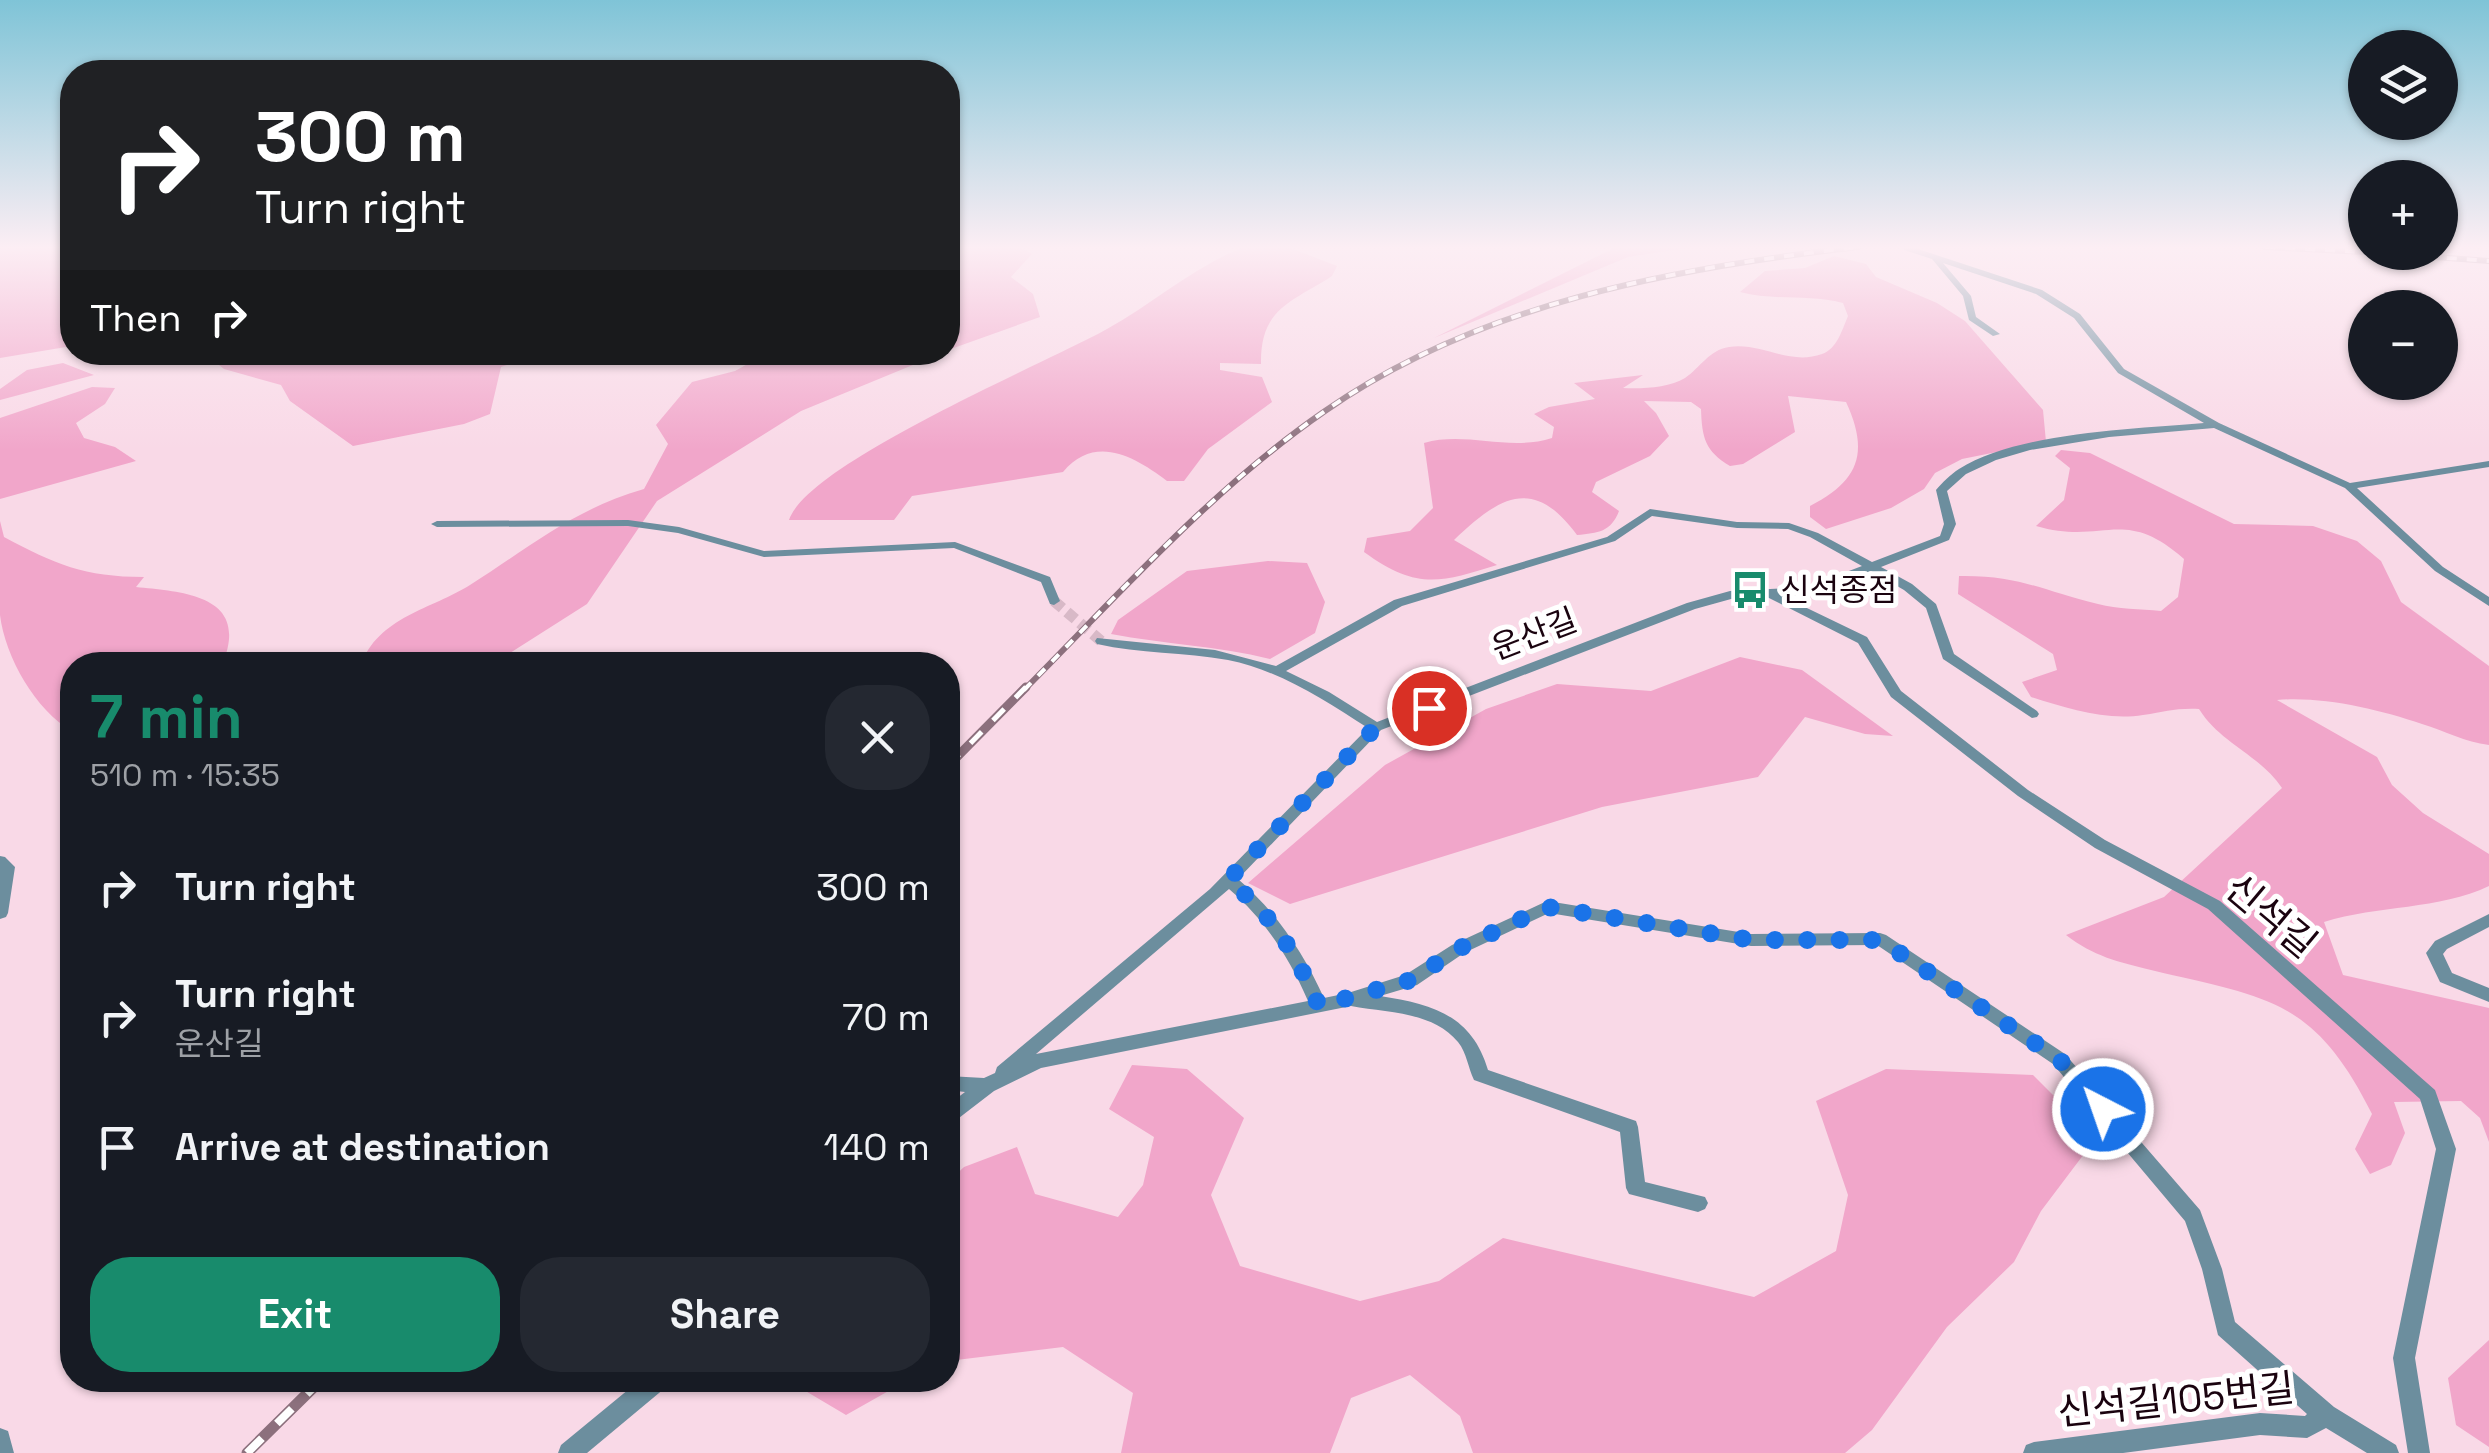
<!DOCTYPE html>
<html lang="en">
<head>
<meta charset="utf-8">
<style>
  body { margin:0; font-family:"Space Grotesk","Noto Sans KR",sans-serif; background:#242831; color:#f1f3f6; height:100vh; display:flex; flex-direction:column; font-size:38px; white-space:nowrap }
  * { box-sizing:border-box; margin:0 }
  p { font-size:32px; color:#9ea1a6 }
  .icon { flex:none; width:55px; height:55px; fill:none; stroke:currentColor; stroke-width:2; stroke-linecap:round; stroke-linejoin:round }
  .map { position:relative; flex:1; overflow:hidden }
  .side { position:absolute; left:60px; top:652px; width:900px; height:740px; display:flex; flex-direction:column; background:#171b24; border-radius:40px; box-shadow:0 2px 8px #0004 }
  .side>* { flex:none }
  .guide { position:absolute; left:60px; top:60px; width:900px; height:305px; border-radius:40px; box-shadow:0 2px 8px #0004; background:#202124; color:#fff; overflow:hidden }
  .controls { position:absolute; left:2348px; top:30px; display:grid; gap:20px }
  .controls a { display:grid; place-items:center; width:110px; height:110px; border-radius:50%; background:#171b24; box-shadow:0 2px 8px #0004; font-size:50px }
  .pin { position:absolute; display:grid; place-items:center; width:85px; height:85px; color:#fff; margin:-42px; border:5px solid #fff; border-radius:50%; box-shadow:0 2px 10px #0007 }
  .me { position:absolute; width:110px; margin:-55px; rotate:319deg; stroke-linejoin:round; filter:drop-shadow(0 0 8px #0008) }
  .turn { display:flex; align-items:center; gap:35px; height:210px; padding:0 30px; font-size:45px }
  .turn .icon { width:130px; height:130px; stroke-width:2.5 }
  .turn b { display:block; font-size:70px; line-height:85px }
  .then { display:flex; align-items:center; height:95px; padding:0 30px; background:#0003; gap:20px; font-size:38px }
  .round { display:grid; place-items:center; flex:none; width:105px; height:105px; border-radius:40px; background:#242831 }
  .overview { display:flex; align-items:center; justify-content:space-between; height:170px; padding:0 30px }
  h1 { font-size:60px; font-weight:800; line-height:75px; color:#188b6c }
  .cta { display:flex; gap:20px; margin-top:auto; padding:20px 30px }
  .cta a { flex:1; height:115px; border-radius:40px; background:#188b6c; color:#fff; font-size:40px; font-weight:800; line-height:115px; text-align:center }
  .cta a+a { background:#242831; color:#f1f3f6 }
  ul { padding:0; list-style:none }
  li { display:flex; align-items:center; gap:30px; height:130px; padding:0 30px }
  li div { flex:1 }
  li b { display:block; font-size:38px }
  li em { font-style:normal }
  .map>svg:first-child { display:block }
  .green { fill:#f1a6ca }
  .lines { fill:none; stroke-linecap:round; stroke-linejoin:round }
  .street-tunnel { stroke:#d8b9c7; stroke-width:11; stroke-dasharray:11 6; stroke-linecap:butt }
  .street { fill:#6c8e9e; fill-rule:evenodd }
  .rail-far2-casing { stroke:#8c707d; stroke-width:6 }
  .rail-far1-casing { stroke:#8c707d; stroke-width:9 }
  .rail-casing { stroke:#8c707d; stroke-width:11 }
  .rail-far2 { stroke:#fff; stroke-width:4; stroke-dasharray:10; stroke-linecap:butt }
  .rail-far1 { stroke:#fff; stroke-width:5; stroke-dasharray:16; stroke-linecap:butt }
  .rail { stroke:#fff; stroke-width:8; stroke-dasharray:21; stroke-linecap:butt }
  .route { stroke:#1a73e8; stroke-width:18; stroke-dasharray:0 32.4 }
  .labels { text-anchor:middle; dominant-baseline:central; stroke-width:10; stroke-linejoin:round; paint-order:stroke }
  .poi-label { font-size:32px; fill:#1a030f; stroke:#fff; text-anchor:start }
  .street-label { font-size:32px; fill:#1a030f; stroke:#fff }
  .near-street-label { font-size:38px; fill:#1a030f; stroke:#fff }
</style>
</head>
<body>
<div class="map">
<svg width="2489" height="1453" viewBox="0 0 2489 1453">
  <rect width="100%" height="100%" fill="#f9d9e7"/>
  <!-- green -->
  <path class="green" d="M 0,247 L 72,247 L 72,346 L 0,358 Z
    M 948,247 L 1020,247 L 1032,254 L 1011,277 L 1033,294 L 1040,317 L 948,350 Z
    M 1244,247 L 1288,247 L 1337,266 L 1332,276 C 1292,302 1260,308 1261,364 L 1220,363 L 1220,370 L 1262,377 L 1272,402 L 1208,449 L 1184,481 L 1167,481 C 1134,456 1095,434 1063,472 L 912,496 L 894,520 L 789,520 C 808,463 1044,364 1107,329 C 1154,303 1193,267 1244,247 Z
    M 1616,247 L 1694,247 L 1628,257 L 1434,338 Z
    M 1834,256 L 1866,264 L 1876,277 L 1937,303 L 1965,321 L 2043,410 L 2046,442 L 1962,459 L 1935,473 L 1924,489 L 1891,508 L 1826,529 L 1810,517 L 1810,506 C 1858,481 1870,454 1846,402 L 1788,396 L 1795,432 L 1743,464 L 1730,466 C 1705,451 1702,438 1701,409 L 1691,402 L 1644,401 L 1656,413 L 1669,436 L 1650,456 L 1596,482 L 1592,492 L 1619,511 C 1611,532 1598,533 1577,535 C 1533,475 1499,497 1454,540 L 1497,565 C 1440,583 1416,590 1364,552 L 1367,538 L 1410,531 L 1433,508 L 1424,443 C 1466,431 1509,452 1552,438 L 1554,427 L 1534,414 L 1549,407 L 1595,399 L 1574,383 L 1643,375 L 1623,388 C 1641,389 1669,388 1685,378 C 1700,368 1709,350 1729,347 C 1762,342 1789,366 1822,354 C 1837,349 1842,330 1848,316 L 1843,303 C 1808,294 1774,301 1740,292 L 1765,271 L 1805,268 Z
    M 204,353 L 204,352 L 613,353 C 587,365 567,362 541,358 C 529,356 512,364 501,367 L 490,414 L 464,424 L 353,446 L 290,401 L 281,385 L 224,369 Z
    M 723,353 L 942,353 L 801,411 L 657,501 L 587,604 L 491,665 L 361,665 C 378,617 432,609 470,585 C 530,547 574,509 644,489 L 668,444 L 656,425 L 692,382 L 735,371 L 760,357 Z
    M 63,363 L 94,375 L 0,400 L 0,389 L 27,370 Z
    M 92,387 L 115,388 L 105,404 L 76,423 L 84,438 L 115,447 L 136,461 L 0,499 L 0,418 Z
    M 2061,450 L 2090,453 L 2234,524 L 2313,526 L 2357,541 L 2381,561 L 2401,602 L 2489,666 L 2489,745 C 2465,742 2445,731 2422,724 C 2378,709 2322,696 2277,700 L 2377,757 L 2392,785 L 2423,813 L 2489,854 L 2489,886 C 2439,910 2378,905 2324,922 L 2343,975 L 2489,1008 L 2489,1142 L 2480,1118 L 2461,1101 L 2394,1102 L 2405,1133 L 2391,1165 L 2370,1174 L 2355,1149 L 2372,1114 C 2314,998 2268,998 2151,970 C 2118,962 2093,956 2066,935 L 2164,897 L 2282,788 C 2259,754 2221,744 2199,709 C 2174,708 2166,712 2143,715 C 2106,721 2066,708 2031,697 L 2022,682 L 2057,670 L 2053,654 L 1958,594 L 1959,576 C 2021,575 2042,591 2098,604 C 2118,609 2140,609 2161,611 L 2178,597 L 2184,559 C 2123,505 2104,546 2036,526 L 2064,500 L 2070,468 L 2055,456 Z
    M 0,521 L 4,537 C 55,564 84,577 144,577 L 136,587 C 186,592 251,596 222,665 L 72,665 L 72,731 C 36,711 5,657 0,615 C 0,585 0,552 0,521 Z
    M 1268,561 L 1307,563 L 1325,602 L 1315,633 L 1270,659 C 1218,646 1164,644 1111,634 L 1118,620 L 1187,571 Z
    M 1740,657 L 1802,670 L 1893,736 L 1865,734 L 1805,717 L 1758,777 L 1602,807 L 1290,904 L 1248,883 L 1385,765 L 1486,709 L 1557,684 L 1651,691 Z
    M 1132,1065 L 1187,1069 L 1244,1118 L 1211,1195 L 1240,1266 L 1360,1301 L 1439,1281 L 1503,1238 L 1754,1297 L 1836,1251 L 1848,1195 L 1816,1101 L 1886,1069 L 2033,1075 L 2058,1100 L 2087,1150 L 2041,1211 L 2014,1262 L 1947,1327 L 1872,1430 L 1845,1453 L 1473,1453 L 1460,1416 L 1410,1375 L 1351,1398 L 1330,1453 L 1121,1453 L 1133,1393 L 1063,1347 L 948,1361 L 948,1182 L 964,1167 L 1017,1147 L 1035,1194 L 1118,1217 L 1143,1185 L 1154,1137 L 1109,1109 Z
    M 2489,1340 L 2489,1447 L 2456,1425 L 2448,1378 Z
    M 787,1380 L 908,1380 L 846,1415 Z"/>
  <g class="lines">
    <!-- street-tunnel -->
    <path class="street-tunnel" d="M 1054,601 L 1101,641"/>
    <!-- street -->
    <path class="street" d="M 1904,247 L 1912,247 L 2042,290 L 2080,314 L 2124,369 L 2219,423 L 2350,483 L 2489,461 L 2489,467 L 2357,488 L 2443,567 L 2489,597 L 2489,606 L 2435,571 L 2345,488 L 2214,428 L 2109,437 L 2030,450 L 1996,460 L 1966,474 L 1947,491 L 1956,524 L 1949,540 L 1881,567 L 1912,584 L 1936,604 L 1954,654 L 2037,711 L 2039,714 L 2037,717 L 2032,718 L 1943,659 L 1926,608 L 1904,590 L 1871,571 L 1813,594 L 1782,596 L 1867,637 L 1901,691 L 2028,790 L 2105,840 L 2220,901 L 2435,1090 L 2456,1149 L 2415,1358 L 2430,1453 L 2408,1453 L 2393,1358 L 2436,1149 L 2420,1099 L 2208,909 L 2095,848 L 2018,796 L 1891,697 L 1858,643 L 1767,597 L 1731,599 L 1695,609 L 1381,730 L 1238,879 C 1277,913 1303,952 1324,998 L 1348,993 L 1405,975 L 1452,945 L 1547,901 L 1751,934 L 1880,933 L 1886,935 L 2065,1054 L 2200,1210 L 2222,1269 L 2235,1322 L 2334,1407 L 2396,1445 L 2399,1453 L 2367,1453 L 2326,1428 L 2307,1438 L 2260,1435 L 2123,1453 L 2023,1453 L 2026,1445 L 2034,1442 L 2260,1413 L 2305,1416 L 2307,1414 L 2218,1335 L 2202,1269 L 2185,1221 L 2053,1064 L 1877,945 L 1751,946 L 1549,913 L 1464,953 L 1417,985 L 1380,996 C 1432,1004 1472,1015 1488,1070 L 1636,1121 L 1638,1127 L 1645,1182 L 1705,1197 L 1708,1203 L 1705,1209 L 1698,1212 L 1629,1194 L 1626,1188 L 1620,1132 L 1474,1080 C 1468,1068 1467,1053 1458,1042 C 1432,1011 1387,1013 1351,1006 L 1041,1068 L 994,1091 L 955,1121 L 948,1123 L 948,1105 L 965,1092 L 948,1090 L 948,1076 L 984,1078 L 995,1073 L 997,1067 L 1210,889 L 1368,728 C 1324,700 1279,670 1228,660 C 1184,652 1140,654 1097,644 L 1095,641 L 1097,638 L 1215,650 L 1276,666 L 1394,600 L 1607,537 L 1650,509 L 1737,522 L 1789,523 L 1818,533 L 1872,562 L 1940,536 L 1944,524 L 1936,490 C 1942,483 1951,474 1959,469 C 2018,432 2135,429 2204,423 L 2118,373 L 2074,318 L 2036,294 L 1943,263 L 1971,296 L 1976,317 L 2000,334 L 1993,336 L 1969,320 L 1963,296 L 1932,259 L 1904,250 ZM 1652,516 L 1737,528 L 1788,529 L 1810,537 L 1862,566 L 1807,587 L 1730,591 L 1687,603 L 1377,722 L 1329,692 L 1286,671 L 1402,606 L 1615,541 ZM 1229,889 C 1266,921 1289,957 1308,1001 L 1036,1054 Z
      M 628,520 L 679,527 L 764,551 L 955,542 L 1050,577 L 1060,601 L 1054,605 L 1050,604 L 1041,582 L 954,548 L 764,557 L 678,533 L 628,526 L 437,527 L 431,524 L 437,521 Z
      M 0,856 L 5,857 L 15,867 L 8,913 L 6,917 L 0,919 Z
      M 2489,914 L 2489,927 L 2447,949 L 2443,954 L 2452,973 L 2489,988 L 2489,1002 L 2440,982 L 2426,953 L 2435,941 Z
      M 640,1380 L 668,1380 L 665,1388 L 587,1453 L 558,1453 L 561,1445 Z
      M 0,1428 L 8,1431 L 14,1453 L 0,1453 Z"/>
    <!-- rail-far2 casing -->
    <g class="rail-far2-casing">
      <path id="rail-far2" d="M 2265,247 L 2365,252
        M 2367,252 L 2489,261
        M 1024,690 C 1119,594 1213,488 1325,411 C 1480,303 1674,268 1858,247"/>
    </g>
    <!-- rail-far1 casing -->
    <g class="rail-far1-casing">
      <path id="rail-far1" d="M 948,766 L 1026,687"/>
    </g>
    <!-- rail casing -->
    <g class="rail-casing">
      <path id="rail" d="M 247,1453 L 321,1380"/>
    </g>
    <!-- rail-far2 -->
    <use href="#rail-far2" class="rail-far2"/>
    <!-- rail-far1 -->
    <use href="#rail-far1" class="rail-far1"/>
    <!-- rail -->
    <use href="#rail" class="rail"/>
  </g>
  <!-- sky -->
  <linearGradient id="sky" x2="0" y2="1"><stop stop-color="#7fc4d7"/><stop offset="0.55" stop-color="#fceef4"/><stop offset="1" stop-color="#fceef4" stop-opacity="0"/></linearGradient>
  <rect width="2489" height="450" fill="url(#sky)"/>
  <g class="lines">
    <!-- route -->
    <path class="route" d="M 1429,708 L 1376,727 L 1228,880 C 1274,916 1295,953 1319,1006 L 1411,980 L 1458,949 L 1547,907 L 1752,940 L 1880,940 L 2059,1059 L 2103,1109"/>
  </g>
  <!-- icons -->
  <defs>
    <g id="bus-bare" transform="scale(3)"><path d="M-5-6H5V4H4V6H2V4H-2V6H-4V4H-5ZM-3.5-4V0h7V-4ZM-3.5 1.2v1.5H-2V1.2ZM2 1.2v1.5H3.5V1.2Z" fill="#188b6c" stroke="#fff" stroke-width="2.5" paint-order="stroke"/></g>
  </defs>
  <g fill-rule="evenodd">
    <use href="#bus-bare" x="1750" y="590"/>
  </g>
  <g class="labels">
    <!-- poi labels -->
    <g class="poi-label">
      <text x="1780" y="590">신석종점</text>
    </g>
    <!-- street labels -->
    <g class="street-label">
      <text transform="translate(1534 634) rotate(-21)">운산길</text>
    </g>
    <!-- near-street labels -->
    <g class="near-street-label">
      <text transform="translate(2271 916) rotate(40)">신석길</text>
      <text transform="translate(2176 1400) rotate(-6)">신석길105번길</text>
    </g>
  </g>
</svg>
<div class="controls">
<a><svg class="icon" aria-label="layers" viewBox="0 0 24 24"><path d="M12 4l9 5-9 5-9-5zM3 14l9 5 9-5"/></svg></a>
<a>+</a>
<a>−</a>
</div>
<div class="pin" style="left:1429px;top:708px;background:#d93025"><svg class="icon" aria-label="arrive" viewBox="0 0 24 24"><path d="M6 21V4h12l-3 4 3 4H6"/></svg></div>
<svg class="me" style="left:2103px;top:1109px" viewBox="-20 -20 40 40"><circle r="17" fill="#1a73e8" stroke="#fff" stroke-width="3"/><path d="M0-11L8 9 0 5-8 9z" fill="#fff"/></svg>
<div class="guide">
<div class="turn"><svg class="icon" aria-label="right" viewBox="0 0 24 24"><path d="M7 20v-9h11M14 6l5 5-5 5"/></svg><div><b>300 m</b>Turn right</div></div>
<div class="then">Then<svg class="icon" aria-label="right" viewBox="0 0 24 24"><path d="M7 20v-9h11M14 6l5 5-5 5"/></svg></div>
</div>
<section class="side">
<div class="overview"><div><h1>7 min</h1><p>510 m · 15:35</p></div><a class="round"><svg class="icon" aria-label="close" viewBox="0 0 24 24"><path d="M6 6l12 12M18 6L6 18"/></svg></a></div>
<ul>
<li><svg class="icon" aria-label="right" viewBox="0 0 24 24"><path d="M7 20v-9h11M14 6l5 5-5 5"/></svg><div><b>Turn right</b></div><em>300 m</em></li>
<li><svg class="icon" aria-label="right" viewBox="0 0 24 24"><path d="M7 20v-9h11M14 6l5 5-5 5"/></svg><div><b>Turn right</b><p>운산길</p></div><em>70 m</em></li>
<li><svg class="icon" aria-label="arrive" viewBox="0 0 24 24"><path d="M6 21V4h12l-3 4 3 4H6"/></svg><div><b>Arrive at destination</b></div><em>140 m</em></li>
</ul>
<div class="cta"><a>Exit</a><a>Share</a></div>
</section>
</div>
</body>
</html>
